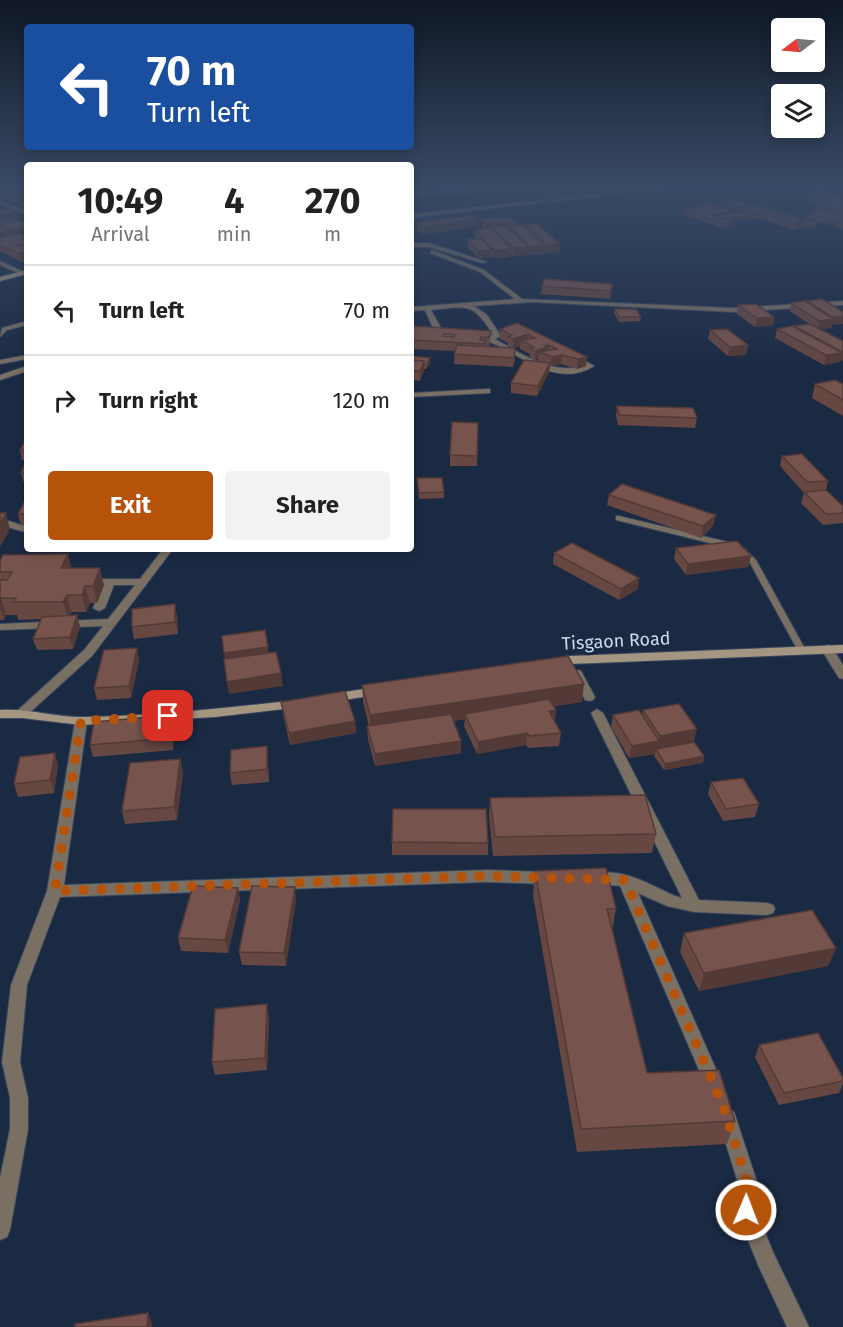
<!DOCTYPE html>
<html lang="en">
<head>
<meta charset="utf-8">
<style>
  body { margin:0; font-family:"Fira Sans",sans-serif; background:#f2f2f2; color:#222; height:100vh; display:flex; flex-direction:column; font-size:22px; white-space:nowrap }
  * { box-sizing:border-box; margin:0 }
  p { font-size:20px; color:#767676 }
  .icon { flex:none; width:33px; height:33px; fill:none; stroke:currentColor; stroke-width:2; stroke-linecap:round; stroke-linejoin:round }
  .map { position:relative; flex:1; overflow:hidden }
  .drawer { position:absolute; left:24px; top:162px; width:390px; height:390px; display:flex; flex-direction:column; background:#fff; border-radius:6px; box-shadow:0 3px 9px #0003 }
  .drawer>* { flex:none }
  .guide { position:absolute; left:24px; top:24px; width:390px; height:126px; border-radius:6px; box-shadow:0 3px 9px #0003; background:#1a4fa0; color:#fff; overflow:hidden }
  .needle { width:39px; rotate:254deg }
  .controls { position:absolute; left:771px; top:18px; display:grid; gap:12px }
  .controls a { display:grid; place-items:center; width:54px; height:54px; border-radius:6px; background:#fff; box-shadow:0 3px 9px #0003; font-size:30px }
  .pin { position:absolute; display:grid; place-items:center; width:51px; height:51px; color:#fff; margin:-26px; border-radius:12px; box-shadow:0 3px 9px #0006 }
  .me { position:absolute; width:66px; margin:-33px; rotate:1deg; stroke-linejoin:round; filter:drop-shadow(0 0 4px #0008) }
  .turn { display:flex; align-items:center; gap:21px; height:126px; padding:0 24px; font-size:27px }
  .turn .icon { width:78px; height:78px; stroke-width:2.5 }
  .turn b { display:block; font-size:42px; line-height:51px }
  .eta { display:flex; justify-content:space-evenly; align-items:center; height:102px; text-align:center }
  .eta b { font-size:36px; font-weight:700; line-height:42px }
  .action { display:flex; gap:12px; margin-top:auto; padding:12px 24px }
  .action a { flex:1; height:69px; border-radius:6px; background:#b45309; color:#fff; font-size:24px; font-weight:700; line-height:69px; text-align:center }
  .action a+a { background:#f2f2f2; color:#222 }
  ul { padding:0; list-style:none }
  li { display:flex; align-items:center; gap:18px; height:90px; padding:0 24px; border-top:2px solid #e0e0e0 }
  li div { flex:1 }
  li b { display:block; font-size:22px }
  li em { font-style:normal }
  .map>svg:first-child { display:block }
  .lines { fill:none; stroke-linecap:round; stroke-linejoin:round }
  .lane-casing { stroke:#38465e; stroke-width:2 }
  .street-casing { stroke:#38465e; stroke-width:2 }
  .secondary-casing { stroke:#38465e; stroke-width:2 }
  .lane { fill:#796f63; fill-rule:evenodd }
  .street { fill:#796f63; fill-rule:evenodd }
  .secondary { fill:#a59682; fill-rule:evenodd }
  .wall { fill:#664742; fill-rule:evenodd }
  .shaded-wall { fill:#533a36 }
  .building { fill:#77534d; stroke:#533a36; stroke-width:1.5; fill-rule:evenodd }
  .route { stroke:#b45309; stroke-width:10; stroke-dasharray:0 18 }
  .labels { text-anchor:middle; dominant-baseline:central; stroke-width:6; stroke-linejoin:round; paint-order:stroke }
  .street-label { font-size:18px; fill:#cfd9ea; stroke:#1b2a43 }
</style>
</head>
<body>
<div class="map">
<svg width="843" height="1327" viewBox="0 0 843 1327">
  <rect width="100%" height="100%" fill="#1b2a43"/>
  <g class="lines">
    <!-- lane casing -->
    <g class="lane-casing">
      <path id="lane" d="M 616,516 L 619,516 L 728,542 L 745,549 L 756,560 L 805,649 L 804,651 L 801,652 L 797,649 L 750,563 L 739,553 L 722,546 L 616,520 Z"/>
    </g>
    <!-- street casing -->
    <g class="street-casing">
      <path id="street" d="M 533,187 L 561,187 L 411,197 L 413,194 Z
        M 661,187 L 677,187 L 411,218 L 411,214 Z
        M 0,200 L 27,211 L 27,215 L 0,204 Z
        M 411,243 L 429,243 L 487,262 L 482,263 L 429,247 L 411,247 Z
        M 432,250 L 484,270 L 522,299 L 734,308 L 843,301 L 843,305 L 734,312 L 532,302 L 474,306 L 487,315 L 501,336 L 495,339 C 522,354 552,375 584,366 L 569,358 L 569,354 L 572,354 L 594,366 C 555,391 517,350 484,340 L 484,336 L 493,335 C 473,301 466,307 431,310 L 441,328 L 437,330 L 433,328 L 425,310 L 411,311 L 411,307 L 515,299 L 480,272 L 430,253 Z
        M 0,261 L 24,272 L 25,273 L 20,274 L 0,265 Z
        M 27,321 L 27,325 L 7,330 L 0,337 L 2,328 Z
        M 426,332 L 470,335 L 474,337 L 470,339 L 429,336 L 425,334 Z
        M 27,355 L 27,359 L 0,364 L 0,360 Z
        M 27,366 L 27,371 L 0,380 L 0,375 Z
        M 487,389 L 490,389 L 490,393 L 411,397 L 411,393 Z
        M 0,520 C 12,520 17,525 27,526 L 27,532 C 17,531 10,526 0,526 Z
        M 163,549 L 173,549 L 92,656 L 27,715 L 19,715 L 17,712 L 19,709 L 84,650 L 103,626 L 0,630 L 0,624 L 108,619 L 135,585 L 114,585 L 105,608 L 99,611 L 93,608 L 103,585 L 83,583 L 82,581 L 83,579 L 140,579 Z
        M 827,645 L 831,646 L 843,665 L 843,679 L 839,678 L 821,649 Z
        M 577,670 L 581,671 L 595,697 L 593,700 L 589,701 L 585,700 L 571,674 Z
        M 597,709 L 603,713 L 699,900 L 767,903 L 773,905 L 775,909 L 773,913 L 767,915 L 694,912 L 667,906 L 638,893 L 723,1085 L 720,1091 L 714,1094 L 708,1091 L 620,886 L 589,883 L 586,879 L 589,875 C 618,865 649,884 675,896 L 682,898 L 591,713 Z
        M 81,717 L 87,721 L 64,885 L 486,870 L 549,872 L 554,874 L 557,878 L 554,882 L 549,884 L 486,882 L 60,897 L 27,985 L 20,1062 L 28,1098 L 28,1129 L 10,1230 L 7,1237 L 0,1240 L 0,1178 L 10,1129 L 10,1098 L 2,1062 L 11,985 L 47,891 L 75,721 Z
        M 727,1109 L 734,1112 L 736,1118 L 761,1194 L 756,1205 L 756,1210 L 773,1252 L 809,1327 L 787,1327 L 758,1265 L 736,1210 L 736,1203 L 741,1193 L 718,1118 L 720,1112 Z"/>
    </g>
    <!-- secondary casing -->
    <g class="secondary-casing">
      <path id="secondary" d="M 27,270 L 27,274 L 0,281 L 0,277 Z
        M 843,645 L 843,653 L 570,664 L 554,667 L 548,663 L 550,660 L 570,656 Z
        M 377,687 L 383,691 L 381,694 L 332,702 L 326,698 L 332,694 Z
        M 297,700 L 303,704 L 301,707 L 215,717 L 81,725 L 22,718 L 0,718 L 0,710 C 28,708 54,717 82,717 C 154,716 226,708 297,700 Z"/>
    </g>
    <!-- lane -->
    <use href="#lane" class="lane"/>
    <!-- street -->
    <use href="#street" class="street"/>
    <!-- secondary -->
    <use href="#secondary" class="secondary"/>
  </g>
  <!-- wall -->
  <path class="wall" d="M 0,187 L 27,187 L 27,208 L 1,197 L 0,197 Z
    M 557,187 L 629,187 L 629,190 L 590,192 L 588,191 L 588,192 L 561,194 L 561,195 L 537,197 L 533,194 L 533,190 L 557,189 Z
    M 807,195 L 843,197 L 843,229 L 835,227 L 836,224 L 830,225 L 806,218 L 807,214 L 810,213 L 811,210 L 815,209 L 816,205 L 806,202 Z
    M 722,201 L 754,206 L 754,207 L 816,227 L 807,229 L 802,227 L 802,228 L 793,230 L 759,218 L 756,219 L 751,217 L 750,219 L 729,222 L 730,226 L 723,228 L 681,214 L 682,210 L 732,210 L 731,214 L 741,212 L 741,211 L 721,204 Z
    M 0,205 L 18,212 L 20,220 L 18,220 L 27,223 L 27,233 L 24,232 L 24,231 L 12,234 L 27,236 L 27,260 L 22,262 L 0,251 Z
    M 479,219 L 479,226 L 424,234 L 417,230 L 417,223 Z
    M 482,219 L 516,222 L 516,225 L 525,226 L 525,224 L 560,244 L 560,252 L 546,253 L 545,251 L 545,254 L 530,255 L 528,253 L 528,255 L 514,256 L 510,253 L 510,257 L 494,258 L 492,255 L 492,257 L 478,258 L 468,247 L 468,239 L 477,239 L 475,237 L 475,229 L 484,229 L 482,227 Z
    M 612,284 L 610,299 L 541,294 L 542,286 Z
    M 807,301 L 843,312 L 832,325 L 831,328 L 820,329 L 843,341 L 843,360 L 824,365 L 775,338 L 777,329 L 794,327 L 794,326 L 809,324 L 790,311 L 791,303 L 806,302 Z
    M 738,305 L 774,317 L 773,325 L 755,327 L 737,314 Z
    M 615,309 L 641,317 L 640,321 L 619,322 L 614,313 Z
    M 517,323 L 587,357 L 586,366 L 577,369 L 561,364 L 551,366 L 550,366 L 549,372 L 537,396 L 511,393 L 511,383 L 538,361 L 538,359 L 535,360 L 530,357 L 530,354 L 520,349 L 520,346 L 513,348 L 508,346 L 508,343 L 499,338 L 500,329 Z
    M 411,330 L 491,331 L 490,340 L 489,346 L 485,346 L 485,347 L 515,358 L 513,367 L 454,364 L 455,351 L 411,349 ZM 444,334 L 455,335 L 454,337 L 443,336 Z
    M 710,330 L 748,345 L 746,355 L 728,356 L 708,339 Z
    M 411,356 L 430,363 L 426,369 L 424,369 L 420,381 L 411,380 Z
    M 815,384 L 843,384 L 843,416 L 812,398 Z
    M 617,406 L 697,418 L 695,428 L 618,425 L 616,416 Z
    M 478,423 L 477,466 L 450,466 L 450,455 Z
    M 27,438 L 27,483 L 24,483 L 21,473 L 27,460 L 22,460 L 20,450 Z
    M 782,456 L 828,481 L 826,490 L 843,506 L 843,523 L 823,525 L 801,503 L 804,493 L 780,466 Z
    M 417,478 L 444,492 L 444,498 L 419,499 Z
    M 609,495 L 716,515 L 713,526 L 701,538 L 607,505 Z
    M 27,497 L 27,525 L 21,525 L 18,514 Z
    M 676,548 L 751,556 L 748,567 L 686,575 L 674,559 Z
    M 554,553 L 638,589 L 619,600 L 553,564 Z
    M 72,568 L 104,585 L 97,603 L 90,603 L 86,612 L 71,612 L 69,616 L 77,615 L 80,627 L 73,649 L 37,650 L 33,639 L 41,619 L 18,620 L 17,615 L 6,615 L 4,620 L 0,620 L 0,572 Z
    M 177,615 L 178,634 L 134,639 L 132,627 Z
    M 137,648 L 139,660 L 131,698 L 97,700 L 94,688 Z
    M 362,685 L 582,702 L 554,706 L 555,722 L 561,733 L 559,746 L 528,748 L 526,745 L 477,754 L 464,726 L 465,719 L 454,721 L 461,753 L 375,766 L 368,739 L 367,726 L 369,726 L 363,702 Z
    M 281,702 L 355,721 L 356,733 L 290,745 L 283,714 Z
    M 643,710 L 694,741 L 657,748 L 657,749 L 704,756 L 703,763 L 664,770 L 654,756 L 655,754 L 629,758 L 611,727 L 613,715 L 642,715 Z
    M 175,727 L 173,750 L 93,757 L 90,745 Z
    M 267,746 L 269,782 L 232,785 L 230,773 Z
    M 180,759 L 183,772 L 177,820 L 125,824 L 122,811 Z
    M 58,765 L 54,793 L 18,797 L 14,784 Z
    M 711,782 L 759,804 L 755,817 L 723,821 L 708,794 Z
    M 490,798 L 656,834 L 652,853 L 493,856 L 489,816 Z
    M 392,842 L 488,843 L 488,855 L 392,855 Z
    M 535,871 L 616,909 L 612,931 L 647,1073 L 735,1121 L 727,1144 L 577,1152 L 533,895 Z
    M 238,888 L 240,900 L 228,953 L 181,951 L 178,938 Z
    M 296,899 L 286,966 L 242,965 L 239,952 Z
    M 684,933 L 836,948 L 828,966 L 699,991 L 680,952 Z
    M 269,1017 L 267,1070 L 215,1075 L 212,1062 Z
    M 759,1045 L 843,1081 L 843,1084 L 839,1093 L 779,1105 L 755,1057 Z"/>
  <!-- shaded-wall -->
  <path class="shaded-wall" d="M 591,187 L 629,187 L 629,190 L 590,192 Z
    M 589,189 L 588,192 L 561,194 L 562,190 Z
    M 561,192 L 561,195 L 537,197 L 537,193 Z
    M 732,210 L 731,214 L 715,218 L 714,215 Z
    M 18,212 L 20,220 L 0,224 L 0,216 Z
    M 751,215 L 750,219 L 724,223 L 724,219 Z
    M 479,219 L 479,226 L 424,234 L 424,227 Z
    M 837,220 L 836,224 L 830,225 L 831,221 Z
    M 803,221 L 802,228 L 793,230 L 795,223 Z
    M 516,222 L 516,230 L 509,226 L 508,230 L 492,227 L 492,231 L 486,232 L 487,224 Z
    M 731,223 L 730,226 L 723,228 L 723,224 Z
    M 817,223 L 816,227 L 807,229 L 808,225 Z
    M 27,227 L 27,230 L 24,229 L 24,231 L 12,234 L 11,230 Z
    M 11,231 L 13,238 L 0,241 L 0,233 Z
    M 560,244 L 560,252 L 546,253 L 547,245 Z
    M 545,246 L 545,254 L 530,255 L 530,247 Z
    M 529,247 L 528,255 L 514,256 L 514,248 Z
    M 511,249 L 510,257 L 494,258 L 494,250 Z
    M 492,250 L 492,257 L 478,258 L 478,251 Z
    M 27,252 L 27,260 L 22,262 L 20,254 Z
    M 843,316 L 843,324 L 832,325 L 831,328 L 817,329 L 819,321 L 832,320 L 832,317 Z
    M 774,317 L 773,325 L 755,327 L 757,318 Z
    M 528,334 L 527,343 L 521,340 L 520,346 L 513,348 L 513,339 Z
    M 549,345 L 549,354 L 545,355 L 539,352 L 538,359 L 535,360 L 535,351 Z
    M 748,345 L 746,355 L 728,356 L 730,347 Z
    M 843,352 L 843,360 L 840,361 Z
    M 842,353 L 840,362 L 824,365 L 826,355 Z
    M 562,355 L 561,364 L 551,366 L 552,357 Z
    M 587,357 L 586,366 L 577,369 L 578,359 Z
    M 430,358 L 430,363 L 426,369 L 426,365 Z
    M 424,361 L 424,370 L 420,381 L 420,371 Z
    M 550,363 L 549,372 L 537,396 L 538,386 Z
    M 6,513 L 10,529 L 0,547 L 0,523 Z
    M 716,515 L 713,526 L 701,538 L 703,526 Z
    M 68,554 L 72,571 L 61,568 Z
    M 751,556 L 748,567 L 686,575 L 688,564 Z
    M 100,568 L 104,585 L 97,603 L 93,586 Z
    M 639,578 L 638,589 L 619,600 L 621,589 Z
    M 85,586 L 90,603 L 86,612 L 82,595 Z
    M 67,595 L 71,612 L 68,619 L 63,602 Z
    M 1,598 L 6,615 L 4,620 L 0,608 L 0,600 Z
    M 175,604 L 177,615 L 178,634 L 175,622 Z
    M 77,615 L 80,627 L 73,649 L 70,637 Z
    M 268,647 L 269,659 L 226,665 L 224,653 Z
    M 137,648 L 139,660 L 131,698 L 129,686 Z
    M 281,673 L 283,686 L 229,694 L 227,682 Z
    M 584,684 L 582,702 L 467,719 L 465,714 L 465,719 L 371,733 L 370,715 Z
    M 556,710 L 555,723 L 549,711 Z
    M 173,715 L 175,727 L 173,750 L 171,738 Z
    M 355,721 L 356,733 L 290,745 L 289,733 Z
    M 697,729 L 694,741 L 657,748 L 660,736 Z
    M 527,733 L 526,745 L 477,754 L 478,742 Z
    M 461,741 L 461,753 L 375,766 L 375,754 Z
    M 659,741 L 657,751 L 656,749 L 655,754 L 629,758 L 632,746 Z
    M 267,746 L 268,759 L 269,782 L 267,769 Z
    M 55,753 L 58,765 L 54,793 L 50,780 Z
    M 704,756 L 703,763 L 664,770 L 665,764 Z
    M 180,759 L 183,772 L 177,820 L 174,807 Z
    M 295,887 L 296,899 L 286,966 L 284,953 Z
    M 238,888 L 240,900 L 228,953 L 225,940 Z
    M 836,948 L 828,966 L 699,991 L 704,973 Z
    M 267,1004 L 269,1017 L 267,1070 L 265,1058 Z
    M 148,1313 L 152,1324 L 152,1327 L 147,1327 Z"/>
  <!-- building -->
  <path class="building" d="M 0,187 L 18,187 L 0,191 Z
    M 18,187 L 27,187 L 27,202 L 0,191 Z
    M 557,187 L 586,187 L 589,189 L 562,190 Z
    M 557,189 L 561,192 L 537,193 L 533,190 Z
    M 821,191 L 843,197 L 843,211 L 816,204 L 828,201 L 807,195 Z
    M 732,199 L 754,206 L 744,208 L 722,201 Z
    M 709,203 L 732,210 L 714,215 L 706,212 L 731,223 L 723,224 L 682,210 Z
    M 0,205 L 18,212 L 0,216 Z
    M 760,206 L 817,223 L 808,225 L 803,223 L 803,221 L 768,210 L 760,211 L 759,214 L 757,215 L 741,210 Z
    M 819,208 L 843,216 L 843,218 L 831,221 L 807,214 L 817,212 L 811,210 Z
    M 768,210 L 803,221 L 795,223 L 760,211 Z
    M 743,212 L 751,215 L 724,219 L 715,216 Z
    M 472,215 L 479,219 L 424,227 L 417,223 Z
    M 512,218 L 516,222 L 487,224 L 482,219 Z
    M 14,219 L 27,223 L 27,227 L 11,230 L 0,225 L 0,221 Z
    M 525,224 L 537,224 L 560,244 L 547,245 Z
    M 0,225 L 11,231 L 0,233 Z
    M 523,225 L 545,246 L 530,247 L 509,226 Z
    M 506,226 L 529,247 L 514,248 L 492,227 Z
    M 491,228 L 511,249 L 494,250 L 475,229 Z
    M 20,233 L 27,236 L 27,244 L 14,245 L 17,246 L 27,244 L 27,252 L 20,254 L 0,245 L 0,237 Z
    M 468,239 L 482,239 L 492,250 L 478,251 Z
    M 544,279 L 612,284 L 611,291 L 542,286 Z
    M 822,299 L 843,312 L 843,316 L 832,317 L 807,301 Z
    M 805,301 L 833,319 L 819,321 L 791,303 Z
    M 756,304 L 774,317 L 757,318 L 738,305 Z
    M 615,309 L 636,309 L 641,317 L 619,317 Z
    M 517,323 L 587,357 L 578,359 L 562,355 L 552,357 L 539,352 L 557,349 L 549,345 L 545,346 L 547,347 L 535,351 L 530,348 L 534,347 L 521,340 L 535,338 L 528,334 L 513,339 L 508,337 L 512,335 L 500,329 Z
    M 810,324 L 843,341 L 843,352 L 794,326 Z
    M 413,326 L 491,331 L 489,337 L 481,337 L 480,340 L 485,340 L 484,344 L 411,340 L 411,330 ZM 444,334 L 455,335 L 454,337 L 443,336 Z
    M 792,326 L 842,353 L 826,355 L 777,329 Z
    M 727,329 L 748,345 L 730,347 L 710,330 Z
    M 457,345 L 515,348 L 514,358 L 454,354 Z
    M 411,356 L 430,358 L 426,365 L 424,365 L 424,361 L 411,360 Z
    M 411,360 L 424,361 L 420,371 L 411,371 Z
    M 524,360 L 550,363 L 538,386 L 511,383 Z
    M 835,380 L 843,384 L 843,400 L 815,384 Z
    M 617,406 L 693,408 L 697,418 L 619,415 Z
    M 452,422 L 478,423 L 477,456 L 450,455 Z
    M 27,438 L 27,449 L 20,450 Z
    M 802,454 L 828,481 L 807,482 L 782,456 Z
    M 27,459 L 27,472 L 21,473 Z
    M 417,478 L 442,478 L 444,492 L 419,493 Z
    M 622,484 L 716,515 L 703,526 L 609,495 Z
    M 826,490 L 843,506 L 843,513 L 826,514 L 804,492 Z
    M 27,497 L 27,514 L 18,514 Z
    M 0,513 L 6,513 L 0,523 Z
    M 737,541 L 751,556 L 688,564 L 676,548 Z
    M 572,543 L 639,578 L 621,589 L 554,553 Z
    M 68,554 L 61,568 L 100,568 L 93,586 L 85,586 L 82,595 L 67,595 L 63,602 L 13,602 L 16,598 L 1,598 L 0,600 L 0,580 L 7,580 L 12,572 L 0,572 L 0,561 L 3,555 Z
    M 175,604 L 175,622 L 132,627 L 132,609 Z
    M 77,615 L 70,637 L 33,639 L 42,617 Z
    M 265,630 L 268,647 L 224,653 L 222,636 Z
    M 137,648 L 129,686 L 94,688 L 104,650 Z
    M 276,652 L 281,673 L 227,682 L 224,659 Z
    M 568,656 L 584,684 L 370,715 L 362,685 Z
    M 345,691 L 355,721 L 289,733 L 281,702 Z
    M 549,699 L 556,710 L 549,711 L 561,733 L 529,736 L 527,733 L 478,742 L 465,714 Z
    M 679,704 L 697,729 L 660,736 L 643,710 Z
    M 639,710 L 659,741 L 632,746 L 613,715 Z
    M 451,714 L 461,741 L 375,754 L 367,726 Z
    M 173,715 L 171,738 L 90,745 L 94,722 Z
    M 694,742 L 704,756 L 665,764 L 656,749 Z
    M 267,746 L 267,769 L 230,773 L 231,750 Z
    M 55,753 L 50,780 L 14,784 L 20,757 Z
    M 180,759 L 174,807 L 122,811 L 130,763 Z
    M 743,778 L 759,804 L 726,809 L 711,782 Z
    M 645,795 L 656,834 L 495,837 L 490,798 Z
    M 393,809 L 486,809 L 488,843 L 392,842 Z
    M 606,868 L 616,909 L 607,909 L 647,1073 L 719,1070 L 735,1121 L 581,1129 L 535,871 Z
    M 193,886 L 238,888 L 225,940 L 178,938 Z
    M 252,886 L 295,887 L 284,953 L 239,952 Z
    M 812,910 L 836,948 L 704,973 L 684,933 Z
    M 267,1004 L 265,1058 L 212,1062 L 215,1009 Z
    M 818,1033 L 843,1078 L 843,1081 L 784,1093 L 759,1045 Z
    M 148,1313 L 147,1327 L 75,1327 L 75,1324 Z"/>
  <!-- sky -->
  <linearGradient id="sky" x2="0" y2="1"><stop stop-color="#0f1725"/><stop offset="0.5" stop-color="#394a66"/><stop offset="1" stop-color="#394a66" stop-opacity="0"/></linearGradient>
  <rect width="843" height="373" fill="url(#sky)"/>
  <g class="lines">
    <!-- route -->
    <path class="route" d="M 168,716 L 81,721 L 55,891 L 486,876 L 625,880 L 723,1106 L 751,1194 L 746,1203 L 746,1210"/>
  </g>
  <g class="labels">
    <!-- street labels -->
    <g class="street-label">
      <text transform="translate(616 641) rotate(-3)">Tisgaon Road</text>
    </g>
  </g>
</svg>
<div class="controls">
<a><svg class="needle" viewBox="-14 -14 28 28"><path d="M0-13l5 13h-10z" fill="#e53935"/><path d="M0 13l5-13h-10z" fill="#767676"/></svg></a>
<a><svg class="icon" aria-label="layers" viewBox="0 0 24 24"><path d="M12 4l9 5-9 5-9-5zM3 14l9 5 9-5"/></svg></a>
</div>
<div class="pin" style="left:168px;top:716px;background:#d93025"><svg class="icon" aria-label="arrive" viewBox="0 0 24 24"><path d="M6 21V4h12l-3 4 3 4H6"/></svg></div>
<svg class="me" style="left:746px;top:1210px" viewBox="-20 -20 40 40"><circle r="17" fill="#b45309" stroke="#fff" stroke-width="3"/><path d="M0-11L8 9 0 5-8 9z" fill="#fff"/></svg>
<div class="guide">
<div class="turn"><svg class="icon" aria-label="left" viewBox="0 0 24 24"><path d="M17 20v-9H6M10 6l-5 5 5 5"/></svg><div><b>70 m</b>Turn left</div></div>
</div>
<section class="drawer">
<div class="eta">
<div><b>10:49</b><p>Arrival</p></div>
<div><b>4</b><p>min</p></div>
<div><b>270</b><p>m</p></div>
</div>
<ul>
<li><svg class="icon" aria-label="left" viewBox="0 0 24 24"><path d="M17 20v-9H6M10 6l-5 5 5 5"/></svg><div><b>Turn left</b></div><em>70 m</em></li>
<li><svg class="icon" aria-label="right" viewBox="0 0 24 24"><path d="M7 20v-9h11M14 6l5 5-5 5"/></svg><div><b>Turn right</b></div><em>120 m</em></li>
</ul>
<div class="action"><a>Exit</a><a>Share</a></div>
</section>
</div>
</body>
</html>
